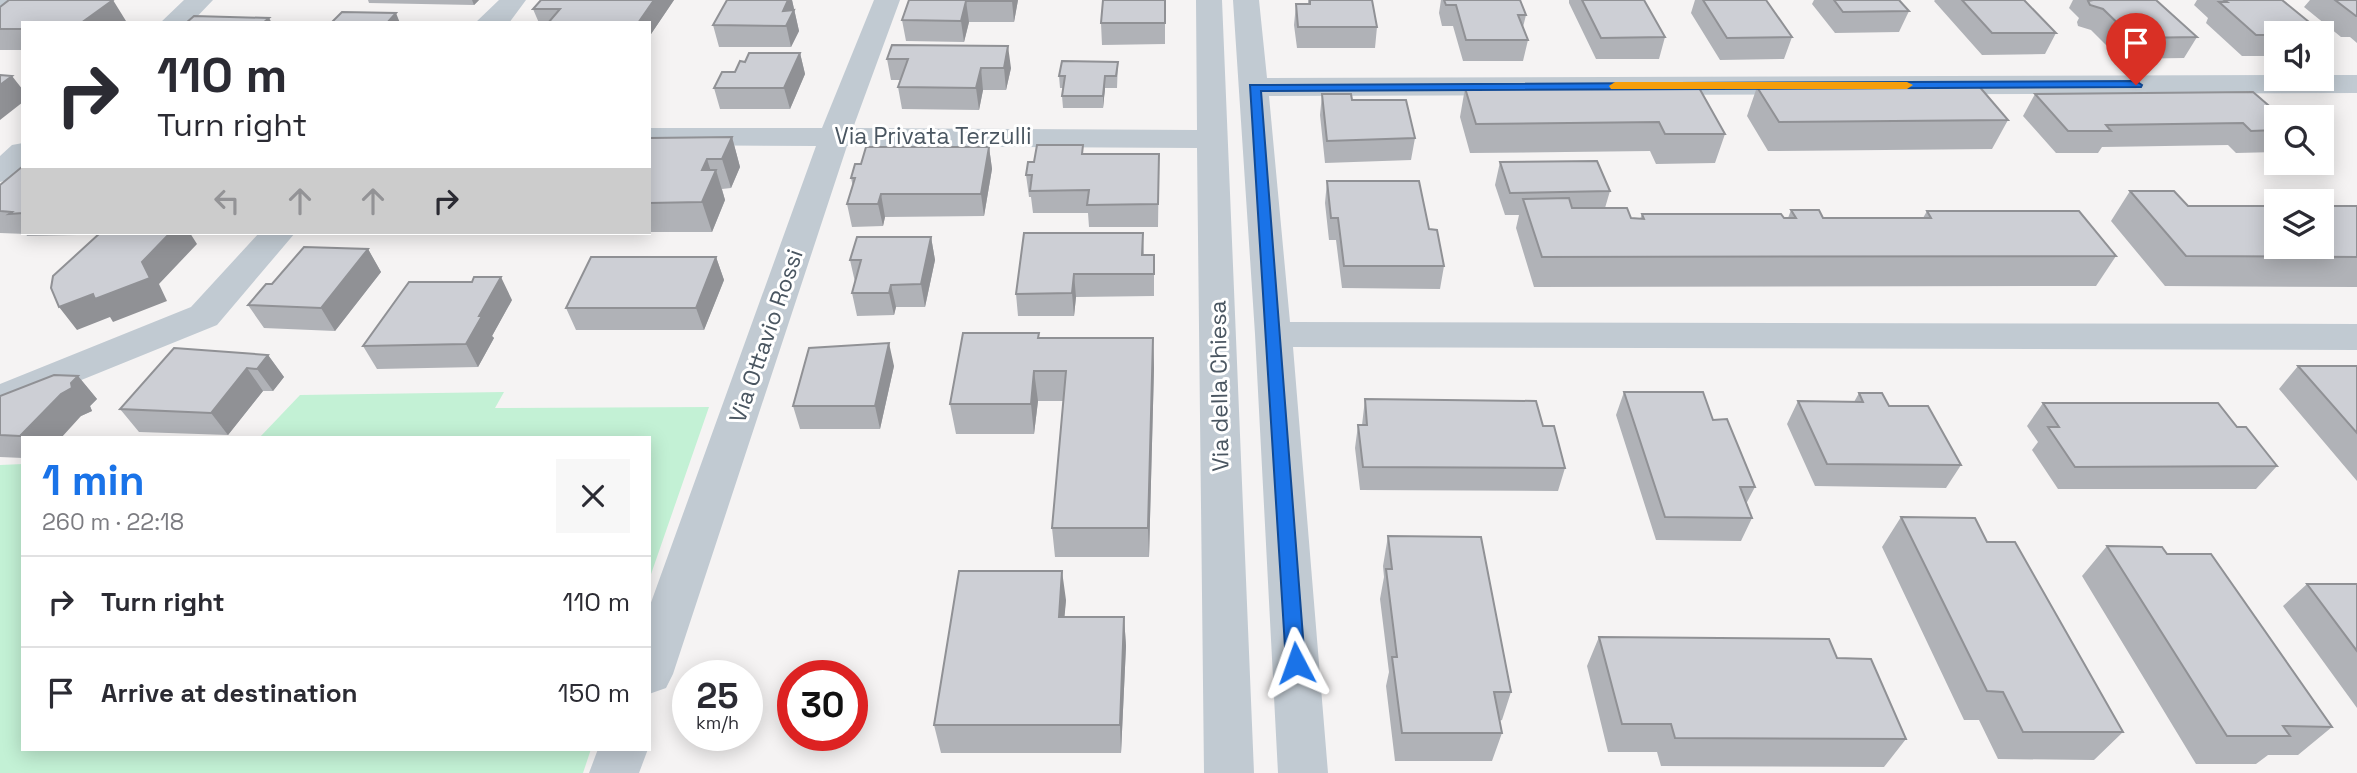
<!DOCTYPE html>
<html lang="en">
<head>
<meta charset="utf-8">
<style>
  body { margin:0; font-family:"Space Grotesk",sans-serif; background:#f7f7f7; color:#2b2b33; height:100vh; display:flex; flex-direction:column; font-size:26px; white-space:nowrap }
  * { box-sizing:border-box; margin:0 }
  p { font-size:23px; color:#7c7c81 }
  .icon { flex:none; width:38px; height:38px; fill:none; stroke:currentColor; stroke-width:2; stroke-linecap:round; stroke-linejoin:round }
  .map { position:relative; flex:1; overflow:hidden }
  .details { position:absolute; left:21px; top:436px; width:630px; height:315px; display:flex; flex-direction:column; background:#fff; border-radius:0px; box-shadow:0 4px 18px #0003 }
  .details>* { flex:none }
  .guide { position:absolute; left:21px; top:21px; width:630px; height:214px; border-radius:0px; box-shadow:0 4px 18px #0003; background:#fff; color:#2b2b33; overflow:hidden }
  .fabs { position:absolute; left:2264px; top:21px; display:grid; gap:14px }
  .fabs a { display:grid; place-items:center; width:70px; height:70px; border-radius:0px; background:#fff; box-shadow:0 4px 18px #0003; font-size:35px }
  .speed { position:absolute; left:672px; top:660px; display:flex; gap:14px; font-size:35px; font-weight:700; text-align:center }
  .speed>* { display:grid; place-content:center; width:91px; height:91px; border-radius:50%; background:#fff; box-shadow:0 4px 18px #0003; line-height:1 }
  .speed small { font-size:18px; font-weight:400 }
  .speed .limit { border:10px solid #d22; background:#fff; color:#111 }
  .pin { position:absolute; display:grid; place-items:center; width:60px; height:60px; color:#fff; margin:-72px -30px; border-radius:50% 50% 50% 0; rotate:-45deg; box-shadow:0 0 7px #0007 }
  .pin .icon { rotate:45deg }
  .me { position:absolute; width:77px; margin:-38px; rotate:356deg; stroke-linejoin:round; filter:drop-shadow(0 0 5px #0008) }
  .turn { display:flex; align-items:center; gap:24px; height:147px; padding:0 21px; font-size:32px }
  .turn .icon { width:91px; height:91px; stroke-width:2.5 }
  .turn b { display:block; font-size:49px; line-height:60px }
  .lanes { display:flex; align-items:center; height:66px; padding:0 21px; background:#0003; justify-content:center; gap:35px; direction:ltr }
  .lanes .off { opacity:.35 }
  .round { display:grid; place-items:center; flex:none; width:74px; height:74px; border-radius:0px; background:#f7f7f7 }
  .overview { display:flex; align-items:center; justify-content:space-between; height:119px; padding:0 21px }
  h1 { font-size:42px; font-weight:700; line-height:52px; color:#1a73e8 }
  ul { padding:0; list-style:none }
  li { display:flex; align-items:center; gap:21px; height:91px; padding:0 21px; border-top:2px solid #e1e1e2 }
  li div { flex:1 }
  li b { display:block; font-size:26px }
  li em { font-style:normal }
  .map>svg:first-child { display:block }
  .green { fill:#c3f1d5 }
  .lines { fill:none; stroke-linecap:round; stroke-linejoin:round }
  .minor { fill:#c1cad2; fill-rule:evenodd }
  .wall { fill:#b0b2b7 }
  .shaded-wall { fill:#909195 }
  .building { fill:#cdcfd5; stroke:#909195; stroke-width:2 }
  .route { fill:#1a73e8; stroke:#114b97; stroke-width:2 }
  .slow { fill:#f59e0b }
  .labels { text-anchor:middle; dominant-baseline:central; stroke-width:6; stroke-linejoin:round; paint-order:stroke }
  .street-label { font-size:23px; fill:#4a5661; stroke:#fff }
</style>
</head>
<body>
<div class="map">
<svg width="2357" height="773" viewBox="0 0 2357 773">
  <rect width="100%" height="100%" fill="#f5f3f3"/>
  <!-- green -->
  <path class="green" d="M 504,392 L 495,408 L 709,407 L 649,580 L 649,438 L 260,437 L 300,395 Z
    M 23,464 L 23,749 L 591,749 L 583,773 L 0,773 L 0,465 Z"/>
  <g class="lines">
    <!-- minor -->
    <path class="minor" d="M 0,0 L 17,0 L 10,9 L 0,11 Z
      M 184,0 L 213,0 L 191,23 L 160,23 Z
      M 499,0 L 526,0 L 509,23 L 475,23 Z
      M 874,0 L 900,0 L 853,128 L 1197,130 L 1196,0 L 1222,0 L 1254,773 L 1204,773 L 1197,148 L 847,146 L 673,674 L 666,688 L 649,694 L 649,608 L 816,146 L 654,145 L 649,144 L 649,128 L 822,128 Z
      M 1233,0 L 1259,0 L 1267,78 L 2277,75 L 2277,79 L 2322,79 L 2322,75 L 2357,75 L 2357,93 L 1269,96 L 1290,322 L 2357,324 L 2357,350 L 1293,347 L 1328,773 L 1278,773 L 1255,334 Z
      M 23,143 L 23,169 L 11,179 L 0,182 L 0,156 L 12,145 Z
      M 259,233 L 295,233 L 217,325 L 0,413 L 0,384 L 191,307 Z
      M 598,749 L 648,749 L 639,773 L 589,773 Z"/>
  </g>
  <!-- wall -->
  <path class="wall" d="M 368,0 L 479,0 L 474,5 L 369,3 Z
    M 541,0 L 674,0 L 649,37 L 649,23 L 539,23 L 533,9 Z
    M 792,0 L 799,31 L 791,47 L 719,47 L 713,25 Z
    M 909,0 L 1018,0 L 1014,22 L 969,22 L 964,42 L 906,41 L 902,20 Z
    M 1165,0 L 1165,44 L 1102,45 L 1101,23 Z
    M 1308,0 L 1372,0 L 1377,27 L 1375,48 L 1297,48 L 1294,25 L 1296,4 L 1308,4 Z
    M 1441,0 L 1520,0 L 1526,15 L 1523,27 L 1528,40 L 1523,61 L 1463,61 L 1453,26 L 1442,26 L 1439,13 Z
    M 1569,0 L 1644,0 L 1665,37 L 1659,59 L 1596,59 L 1569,3 Z
    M 1695,0 L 1766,0 L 1792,37 L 1784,59 L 1720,60 L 1691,13 Z
    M 1814,0 L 1899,0 L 1909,11 L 1899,32 L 1835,33 L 1812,4 Z
    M 1935,0 L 2024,0 L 2056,33 L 2045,54 L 1982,55 L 1934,1 Z
    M 2073,0 L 2156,0 L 2197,37 L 2184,58 L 2120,59 L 2091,30 L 2078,26 L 2077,22 L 2079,18 L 2069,8 Z
    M 2197,0 L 2282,0 L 2325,35 L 2322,39 L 2322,33 L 2277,33 L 2277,56 L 2242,56 L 2206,23 L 2208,18 L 2194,5 Z
    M 2310,0 L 2357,0 L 2357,43 L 2350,37 L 2341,37 L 2304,7 Z
    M 0,7 L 126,21 L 23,23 L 23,50 L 0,50 Z
    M 892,45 L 1011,68 L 1006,90 L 983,90 L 979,110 L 902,109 L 898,87 L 900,80 L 891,80 L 887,59 Z
    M 800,53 L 805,74 L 790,109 L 720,109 L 714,88 L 735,72 Z
    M 1118,62 L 1117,88 L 1105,88 L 1103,108 L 1063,108 L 1062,96 L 1063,88 L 1060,88 L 1059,76 Z
    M 1698,86 L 1725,134 L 1715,163 L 1656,164 L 1650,151 L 1470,153 L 1460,117 L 1465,88 Z
    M 1757,87 L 2008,120 L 1992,149 L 1768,151 L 1747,116 Z
    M 1322,94 L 1352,100 L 1415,138 L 1411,160 L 1325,163 L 1320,115 Z
    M 2035,94 L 2277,117 L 2277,152 L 2236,153 L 2228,145 L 2102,147 L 2098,153 L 2056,153 L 2023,116 Z
    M 732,137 L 740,167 L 731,188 L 722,189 L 725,200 L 712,232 L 649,232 L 649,139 Z
    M 1083,145 L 1083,154 L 1159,154 L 1158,227 L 1089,227 L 1088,213 L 1033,213 L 1031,197 L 1029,197 L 1026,175 L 1034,162 Z
    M 989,147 L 992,169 L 984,216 L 885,217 L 883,226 L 852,227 L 847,204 L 853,187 L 851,178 L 861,164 Z
    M 1500,162 L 1610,191 L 1605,208 L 1631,218 L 1640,219 L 1642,214 L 1788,218 L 1791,210 L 1823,218 L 1923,218 L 1927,211 L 2116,256 L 2096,286 L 1534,287 L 1516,228 L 1519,215 L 1505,215 L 1495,185 Z
    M 23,166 L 23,233 L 80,233 L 77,235 L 27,236 L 26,234 L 0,233 L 0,185 Z
    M 1327,181 L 1429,229 L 1444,266 L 1440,289 L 1342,288 L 1336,240 L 1329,240 L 1325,203 Z
    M 2130,191 L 2188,206 L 2357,206 L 2357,287 L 2165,286 L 2111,221 Z
    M 1143,233 L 1144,255 L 1154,255 L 1154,296 L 1076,297 L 1074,316 L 1018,316 L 1016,294 Z
    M 931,237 L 935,260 L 925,307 L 896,307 L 894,315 L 857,316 L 852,293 L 855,282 L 850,260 Z
    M 368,249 L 381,272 L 335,331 L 264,328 L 248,305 L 272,284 Z
    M 716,257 L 724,280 L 704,330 L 576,330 L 566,308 Z
    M 512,300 L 492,336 L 494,338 L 478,367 L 377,369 L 363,346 Z
    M 1039,333 L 1039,338 L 1153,338 L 1154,368 L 1149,557 L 1055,557 L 1052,528 L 1063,401 L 1038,401 L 1034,434 L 956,434 L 950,404 Z
    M 268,355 L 284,377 L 273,391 L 263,391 L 228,435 L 139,432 L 120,409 Z
    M 894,366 L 880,429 L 800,429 L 793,406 Z
    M 2298,366 L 2357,366 L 2357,481 L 2279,389 Z
    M 78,376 L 97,399 L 90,406 L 92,411 L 81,416 L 23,438 L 23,458 L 0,457 L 0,396 Z
    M 1624,392 L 1713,420 L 1755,487 L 1746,504 L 1752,518 L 1741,541 L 1656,540 L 1616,415 Z
    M 1859,393 L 1889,406 L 1961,465 L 1946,488 L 1815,486 L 1787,424 L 1798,401 L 1854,402 Z
    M 1365,399 L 1543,426 L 1565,468 L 1558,491 L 1360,490 L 1355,448 L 1358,425 L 1362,425 Z
    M 2043,403 L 2237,427 L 2277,466 L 2256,489 L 2058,489 L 2032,450 L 2038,442 L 2027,426 Z
    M 1901,517 L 1987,542 L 2123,732 L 2094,760 L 1998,759 L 1979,720 L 1964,720 L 1882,547 Z
    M 1388,536 L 1511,692 L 1502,720 L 1499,721 L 1502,733 L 1492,761 L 1395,761 L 1386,686 L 1389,672 L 1380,599 L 1384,577 L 1383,566 Z
    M 2107,546 L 2167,554 L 2332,727 L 2298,755 L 2268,755 L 2256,764 L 2196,764 L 2082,576 Z
    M 2307,584 L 2357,584 L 2357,708 L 2283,606 Z
    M 1066,600 L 1064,617 L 1124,617 L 1126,646 L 1121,753 L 941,753 L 934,725 Z
    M 1599,637 L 1837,658 L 1906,739 L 1884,767 L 1661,766 L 1657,752 L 1608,752 L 1587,666 Z"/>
  <!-- shaded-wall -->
  <path class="shaded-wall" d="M 113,0 L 126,21 L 124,23 L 81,23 Z
    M 472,0 L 479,0 L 474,5 Z
    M 654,0 L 674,0 L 649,37 L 649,23 L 638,23 Z
    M 788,0 L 792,0 L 799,31 L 791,47 L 783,11 Z
    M 1012,0 L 1018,0 L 1014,22 L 1012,1 Z
    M 966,1 L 969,22 L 964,42 L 961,21 Z
    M 396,13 L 400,23 L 387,23 Z
    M 269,18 L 272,23 L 263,23 Z
    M 1008,46 L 1011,68 L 1006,90 L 1004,68 Z
    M 800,53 L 805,74 L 790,109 L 784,88 Z
    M 981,68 L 983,90 L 979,110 L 976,88 Z
    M 12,76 L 23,90 L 23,102 L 0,120 L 0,85 Z
    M 1105,76 L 1105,88 L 1103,108 L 1103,96 Z
    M 732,137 L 740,167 L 731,188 L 722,159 Z
    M 989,147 L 992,169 L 984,216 L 981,194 Z
    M 707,159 L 713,178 L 716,170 L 725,200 L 712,232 L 702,202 L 702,170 Z
    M 881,194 L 885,217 L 883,226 L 878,204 Z
    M 170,233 L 190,233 L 197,244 L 159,284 L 167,301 L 113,322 L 110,317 L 77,330 L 59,307 L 93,294 L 142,262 Z
    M 931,237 L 935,260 L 925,307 L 921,284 Z
    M 368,249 L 381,272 L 335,331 L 321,308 Z
    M 716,257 L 724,280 L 704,330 L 696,308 Z
    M 1074,274 L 1076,297 L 1074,316 L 1072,293 Z
    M 501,277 L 512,300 L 492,336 L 494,338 L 478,367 L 466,344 L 479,316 Z
    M 891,285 L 896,307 L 894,315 L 889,293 Z
    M 1153,338 L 1154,368 L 1149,557 L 1148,528 Z
    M 889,343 L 894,366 L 880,429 L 875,406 Z
    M 268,355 L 284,377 L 273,391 L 257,369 Z
    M 247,368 L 263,391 L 228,435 L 211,413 Z
    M 1034,371 L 1038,401 L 1034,434 L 1031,404 Z
    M 78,376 L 97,399 L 90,406 L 92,411 L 81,416 L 61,438 L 23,438 L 23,439 L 20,436 Z
    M 1062,571 L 1066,600 L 1062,646 L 1059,617 Z
    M 1124,617 L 1126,646 L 1121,753 L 1120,725 Z"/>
  <!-- building -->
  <path class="building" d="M 9,0 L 113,0 L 81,23 L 23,23 L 23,29 L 0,29 L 0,7 Z
    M 541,0 L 654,0 L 638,23 L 548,23 L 560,9 L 533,9 Z
    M 727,0 L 788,0 L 783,11 L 794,10 L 786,26 L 713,25 Z
    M 909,0 L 1012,0 L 1012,1 L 966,1 L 961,21 L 902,20 Z
    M 1103,0 L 1165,0 L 1165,23 L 1101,23 Z
    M 1310,0 L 1372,0 L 1377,27 L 1298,27 L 1296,4 L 1310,4 Z
    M 1444,0 L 1520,0 L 1526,15 L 1518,15 L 1528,40 L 1466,40 L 1456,5 L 1446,5 Z
    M 1582,0 L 1644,0 L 1665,37 L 1601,38 Z
    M 1703,0 L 1766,0 L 1792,37 L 1727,38 Z
    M 1834,0 L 1899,0 L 1909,11 L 1843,12 Z
    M 1962,0 L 2024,0 L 2056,33 L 1992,33 Z
    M 2093,0 L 2156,0 L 2197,37 L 2133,38 L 2103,9 L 2090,5 L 2088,1 Z
    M 2224,0 L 2282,0 L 2325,35 L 2322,35 L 2322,33 L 2277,33 L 2277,35 L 2256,35 L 2219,2 L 2227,2 Z
    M 2335,0 L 2357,0 L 2357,16 L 2356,16 Z
    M 342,12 L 396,13 L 387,23 L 331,23 Z
    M 194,16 L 269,18 L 263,23 L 186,23 Z
    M 892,45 L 1008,46 L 1004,68 L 981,68 L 976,88 L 898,87 L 908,59 L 887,59 Z
    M 749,53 L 800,53 L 784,88 L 714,88 L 722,72 L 735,72 L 740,61 L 745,62 Z
    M 1062,61 L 1118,62 L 1116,76 L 1105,76 L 1103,96 L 1062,96 L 1065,76 L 1059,76 Z
    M 0,75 L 12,76 L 0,85 Z
    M 1978,85 L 2008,120 L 1779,122 L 1757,87 Z
    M 1698,86 L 1725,134 L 1665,134 L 1659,122 L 1476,124 L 1465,88 Z
    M 2253,92 L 2282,117 L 2277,117 L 2277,130 L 2251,131 L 2243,123 L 2106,125 L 2111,131 L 2068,131 L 2035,94 Z
    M 1322,94 L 1351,94 L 1352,100 L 1406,100 L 1415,138 L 1327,141 Z
    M 732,137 L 722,159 L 707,159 L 702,170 L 716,170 L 702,202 L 649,203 L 650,138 Z
    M 1037,145 L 1083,145 L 1082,154 L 1159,154 L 1158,204 L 1087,205 L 1089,190 L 1030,191 L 1032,175 L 1026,175 L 1028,162 L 1034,162 Z
    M 866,147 L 989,147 L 981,194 L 881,194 L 878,204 L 847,204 L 855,178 L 851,178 L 855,164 L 861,164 Z
    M 1597,161 L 1610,191 L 1510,193 L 1500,162 Z
    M 23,166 L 23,213 L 9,214 L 12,212 L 0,211 L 0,185 Z
    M 1327,181 L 1419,181 L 1429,229 L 1437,230 L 1444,266 L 1344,266 L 1338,218 L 1331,218 Z
    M 2130,191 L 2174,191 L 2188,206 L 2277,206 L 2277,247 L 2322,247 L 2322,206 L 2357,206 L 2357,257 L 2186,256 Z
    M 1569,198 L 1572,208 L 1627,208 L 1631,218 L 1644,219 L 1642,214 L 1781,214 L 1784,218 L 1796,218 L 1791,210 L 1819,210 L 1823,218 L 1931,218 L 1927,211 L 2079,211 L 2116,256 L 1542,257 L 1523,199 Z
    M 100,233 L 170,233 L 142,262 L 150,278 L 95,299 L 93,294 L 59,307 L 51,288 L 53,276 Z
    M 1024,233 L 1143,233 L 1142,255 L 1154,255 L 1154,274 L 1074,274 L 1072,293 L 1016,294 Z
    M 857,237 L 931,237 L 921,284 L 891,285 L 889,293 L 852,293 L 861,260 L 850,260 Z
    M 304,247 L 368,249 L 321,308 L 248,305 L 266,284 L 272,284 Z
    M 591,257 L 716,257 L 696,308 L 566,308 Z
    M 474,277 L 501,277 L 479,316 L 482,316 L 466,344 L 363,346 L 409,282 L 472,282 Z
    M 963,333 L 1039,333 L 1038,338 L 1153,338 L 1148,528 L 1052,528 L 1066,371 L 1034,371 L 1031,404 L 950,404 Z
    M 889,343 L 875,406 L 793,406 L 809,348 Z
    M 174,348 L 268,355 L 257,369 L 247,368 L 211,413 L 120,409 Z
    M 2298,366 L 2357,366 L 2357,433 Z
    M 54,375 L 78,376 L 71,383 L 72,388 L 61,394 L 20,436 L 0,435 L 0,396 Z
    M 1624,392 L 1703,392 L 1713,420 L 1727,419 L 1755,487 L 1740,487 L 1752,518 L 1665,517 Z
    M 1859,393 L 1882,393 L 1889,406 L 1928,406 L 1961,465 L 1827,464 L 1798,401 L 1863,402 Z
    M 1365,399 L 1536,401 L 1543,426 L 1554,426 L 1565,468 L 1363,467 L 1358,425 L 1367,425 Z
    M 2043,403 L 2218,403 L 2237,427 L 2246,427 L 2277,466 L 2075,467 L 2048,427 L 2059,427 Z
    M 1901,517 L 1975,518 L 1987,542 L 2015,542 L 2123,732 L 2023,732 L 2003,692 L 1987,691 Z
    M 1388,536 L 1481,537 L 1511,692 L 1494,692 L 1502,733 L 1402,733 L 1392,657 L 1397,657 L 1386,569 L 1392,569 Z
    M 2107,546 L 2162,547 L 2167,554 L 2211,554 L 2332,727 L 2283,726 L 2290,736 L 2227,736 Z
    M 959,571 L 1062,571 L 1059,617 L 1124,617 L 1120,725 L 934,725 Z
    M 2307,584 L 2357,584 L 2357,651 Z
    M 1599,637 L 1829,639 L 1837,658 L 1871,659 L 1906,739 L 1675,738 L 1671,724 L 1622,724 Z"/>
  <!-- route -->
  <path class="route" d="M 2136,81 L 2142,85 L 2141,87 L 1261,91 L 1305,663 L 1302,669 L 1296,672 L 1289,669 L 1286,663 L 1250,85 Z"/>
  <!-- slow -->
  <path class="slow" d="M 1615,82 L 1907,82 L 1913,85 L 1907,89 L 1611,89 L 1609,86 Z"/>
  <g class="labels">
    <!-- street labels -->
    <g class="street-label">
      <text x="933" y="136">Via Privata Terzulli</text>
      <text transform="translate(766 336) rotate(-71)">Via Ottavio Rossi</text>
      <text transform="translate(1219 386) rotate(-91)">Via della Chiesa</text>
    </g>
  </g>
</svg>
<div class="fabs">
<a><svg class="icon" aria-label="sound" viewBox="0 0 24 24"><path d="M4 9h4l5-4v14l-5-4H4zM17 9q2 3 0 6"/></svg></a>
<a><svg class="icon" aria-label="search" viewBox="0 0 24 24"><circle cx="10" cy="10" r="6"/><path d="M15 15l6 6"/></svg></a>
<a><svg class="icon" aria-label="layers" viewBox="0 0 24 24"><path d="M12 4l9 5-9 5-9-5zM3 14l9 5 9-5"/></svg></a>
</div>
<div class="speed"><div>25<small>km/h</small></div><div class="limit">30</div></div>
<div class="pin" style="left:2136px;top:85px;background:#d93025"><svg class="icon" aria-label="arrive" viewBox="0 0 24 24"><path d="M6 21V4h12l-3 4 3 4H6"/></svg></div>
<svg class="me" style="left:1296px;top:663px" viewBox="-20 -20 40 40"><path d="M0-17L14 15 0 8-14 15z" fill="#1a73e8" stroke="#fff" stroke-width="4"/></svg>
<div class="guide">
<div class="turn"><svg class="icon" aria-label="right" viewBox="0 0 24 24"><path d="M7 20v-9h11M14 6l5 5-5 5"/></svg><div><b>110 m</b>Turn right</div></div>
<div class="lanes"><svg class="icon off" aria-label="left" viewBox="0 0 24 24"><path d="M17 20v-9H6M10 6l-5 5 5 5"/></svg><svg class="icon off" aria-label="ahead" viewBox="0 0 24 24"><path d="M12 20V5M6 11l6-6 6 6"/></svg><svg class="icon off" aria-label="ahead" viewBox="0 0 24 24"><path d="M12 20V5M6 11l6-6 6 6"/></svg><svg class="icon" aria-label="right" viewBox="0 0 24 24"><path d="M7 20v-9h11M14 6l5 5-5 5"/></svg></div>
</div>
<section class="details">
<div class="overview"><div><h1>1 min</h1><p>260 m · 22:18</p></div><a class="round"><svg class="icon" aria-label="close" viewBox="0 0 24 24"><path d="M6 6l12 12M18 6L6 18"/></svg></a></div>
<ul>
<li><svg class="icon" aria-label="right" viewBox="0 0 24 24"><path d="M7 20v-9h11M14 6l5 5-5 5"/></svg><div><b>Turn right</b></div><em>110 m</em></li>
<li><svg class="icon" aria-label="arrive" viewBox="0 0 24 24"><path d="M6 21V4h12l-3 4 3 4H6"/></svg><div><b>Arrive at destination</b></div><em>150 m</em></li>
</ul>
</section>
</div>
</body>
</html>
